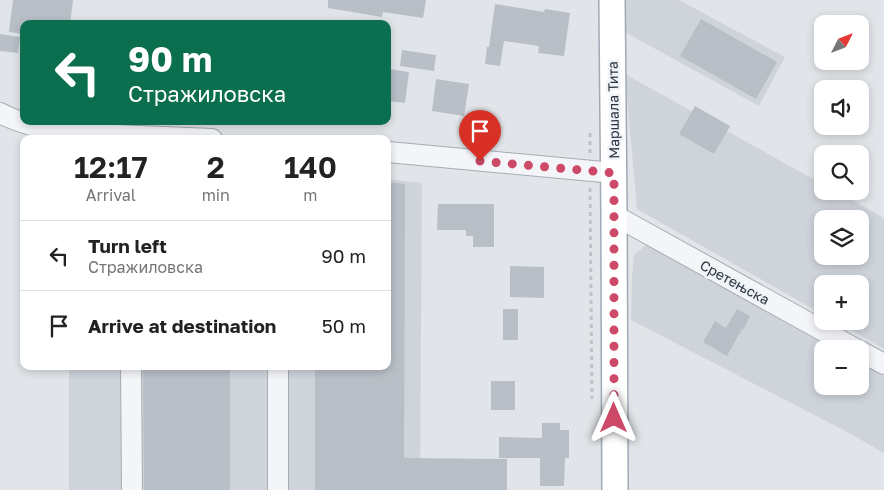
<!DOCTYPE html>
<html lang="en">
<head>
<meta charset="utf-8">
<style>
  body { margin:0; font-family:"Golos Text",sans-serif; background:#f6f6f6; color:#222; height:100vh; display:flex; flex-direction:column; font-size:19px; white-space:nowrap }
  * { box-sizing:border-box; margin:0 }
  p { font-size:16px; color:#767676 }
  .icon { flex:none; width:28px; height:28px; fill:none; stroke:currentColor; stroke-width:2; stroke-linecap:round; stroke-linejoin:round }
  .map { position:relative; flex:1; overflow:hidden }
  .sheet { position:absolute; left:20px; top:135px; width:371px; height:235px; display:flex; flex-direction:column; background:#fff; border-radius:10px; box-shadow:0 2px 8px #0003 }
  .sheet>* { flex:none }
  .guide { position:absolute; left:20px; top:20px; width:371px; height:105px; border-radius:10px; box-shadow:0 2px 8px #0003; background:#0b6e4f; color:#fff; overflow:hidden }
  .needle { width:32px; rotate:48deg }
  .tools { position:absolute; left:814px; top:15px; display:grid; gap:10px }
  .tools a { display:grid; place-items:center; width:55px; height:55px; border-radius:10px; background:#fff; box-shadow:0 2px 8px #0003; font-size:25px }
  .pin { position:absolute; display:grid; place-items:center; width:42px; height:42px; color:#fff; margin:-51px -21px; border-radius:50% 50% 50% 0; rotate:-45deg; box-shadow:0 0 5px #0007 }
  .pin .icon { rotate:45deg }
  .me { position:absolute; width:55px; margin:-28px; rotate:0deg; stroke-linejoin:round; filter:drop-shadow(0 0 4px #0008) }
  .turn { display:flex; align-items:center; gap:18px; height:105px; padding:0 25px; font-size:22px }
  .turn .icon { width:65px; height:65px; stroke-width:2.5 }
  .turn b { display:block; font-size:35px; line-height:42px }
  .eta { display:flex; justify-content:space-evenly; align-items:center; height:85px; text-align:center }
  .eta b { font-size:30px; font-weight:600; line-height:35px }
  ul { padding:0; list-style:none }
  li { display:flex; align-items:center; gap:15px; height:70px; padding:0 25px; border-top:1px solid #e0e0e0 }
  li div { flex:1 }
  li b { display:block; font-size:19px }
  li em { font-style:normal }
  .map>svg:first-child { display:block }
  .built { fill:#cfd4db; fill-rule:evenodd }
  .building { fill:#b8bfc6 }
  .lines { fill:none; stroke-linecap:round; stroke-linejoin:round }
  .minor-casing { stroke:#a6acb3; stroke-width:22 }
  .major-casing { stroke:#a0aab5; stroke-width:28 }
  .path { stroke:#bfc3c8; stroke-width:3; stroke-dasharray:4 4; stroke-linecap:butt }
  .minor { stroke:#f4f5f8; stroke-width:20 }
  .major { stroke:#fff; stroke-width:25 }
  .route { stroke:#cc4967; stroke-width:9; stroke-dasharray:0 16.2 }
  .labels { text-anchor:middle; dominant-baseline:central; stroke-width:5; stroke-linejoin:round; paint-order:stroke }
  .street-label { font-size:14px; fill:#2a3441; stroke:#f1f4f7 }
</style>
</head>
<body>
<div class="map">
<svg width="884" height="490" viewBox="0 0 884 490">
  <rect width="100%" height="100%" fill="#e1e5e9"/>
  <!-- built -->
  <path class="built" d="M 623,0 L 679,0 L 785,57 L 759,106 L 621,30 Z
    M 625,74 L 822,184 L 822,191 L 836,191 L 884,218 L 884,349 L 836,321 L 860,321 L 860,284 L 822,284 L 822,314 L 637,209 ZM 822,219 L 860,219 L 860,256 L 822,256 Z
    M 388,179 L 422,183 L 420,490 L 69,490 L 69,366 L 388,366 Z
    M 647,244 L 835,349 L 822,349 L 822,386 L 860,386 L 860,363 L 884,376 L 884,453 L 851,434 L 631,320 L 632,276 L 634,255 Z"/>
  <!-- building -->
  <path class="building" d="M 13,0 L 73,0 L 70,24 L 24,24 L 24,34 L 9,32 Z
    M 328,0 L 426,0 L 423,18 L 383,12 L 382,17 L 328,8 Z
    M 495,4 L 544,12 L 545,9 L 570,13 L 564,56 L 538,53 L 539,46 L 504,41 L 500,66 L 485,64 L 487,47 L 489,47 Z
    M 701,19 L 777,62 L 756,99 L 680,56 Z
    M 0,34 L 20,37 L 18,53 L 0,51 Z
    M 402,50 L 436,55 L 434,71 L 400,66 Z
    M 388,69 L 409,72 L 405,103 L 388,101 Z
    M 436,79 L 469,84 L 464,116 L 432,111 Z
    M 695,106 L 730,126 L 714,154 L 679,134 Z
    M 388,182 L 405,184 L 404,458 L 507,459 L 507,490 L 315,490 L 315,366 L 388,366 Z
    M 438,204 L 494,204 L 494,247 L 473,247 L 473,236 L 466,236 L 466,230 L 437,230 Z
    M 510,266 L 544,267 L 544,298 L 510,297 Z
    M 503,309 L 518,309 L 518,340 L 503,340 Z
    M 737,309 L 750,316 L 743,330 L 742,329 L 727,356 L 703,342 L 715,321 L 726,328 Z
    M 143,366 L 230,366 L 230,490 L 144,490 Z
    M 491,381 L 515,381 L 515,410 L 491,410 Z
    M 542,423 L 560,423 L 560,430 L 569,430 L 569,458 L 565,458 L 564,486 L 540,486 L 540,458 L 499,458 L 499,437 L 542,438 Z"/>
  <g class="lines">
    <!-- minor casing -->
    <g class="minor-casing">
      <path id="minor" d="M 0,113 C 21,124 44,129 67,133 L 212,139
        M 388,152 L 614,173
        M 614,215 L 856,349
        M 860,351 L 884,364
        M 131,366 L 132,490
        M 278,490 L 278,366"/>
    </g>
    <!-- major casing -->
    <g class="major-casing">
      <path id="major" d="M 612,0 L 614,215 L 615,490"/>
    </g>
    <!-- path -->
    <path class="path" d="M 590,133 L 590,154
      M 590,188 L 592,399"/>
    <!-- minor -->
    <use href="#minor" class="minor"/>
    <!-- major -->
    <use href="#major" class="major"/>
  </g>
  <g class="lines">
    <!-- route -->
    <path class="route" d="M 480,161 L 614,173 L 614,418"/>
  </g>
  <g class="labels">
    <!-- street labels -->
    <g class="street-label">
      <text transform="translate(613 110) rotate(-91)">Маршала Тита</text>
      <text transform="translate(735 282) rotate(29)">Сретењска</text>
    </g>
  </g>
</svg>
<div class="tools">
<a><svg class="needle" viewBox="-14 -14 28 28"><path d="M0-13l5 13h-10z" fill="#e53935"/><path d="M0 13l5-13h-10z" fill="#767676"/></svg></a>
<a><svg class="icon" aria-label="sound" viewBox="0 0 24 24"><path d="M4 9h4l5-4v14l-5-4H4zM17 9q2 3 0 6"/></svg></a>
<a><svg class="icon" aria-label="search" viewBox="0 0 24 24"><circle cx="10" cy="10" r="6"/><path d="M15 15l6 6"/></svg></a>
<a><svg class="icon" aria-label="layers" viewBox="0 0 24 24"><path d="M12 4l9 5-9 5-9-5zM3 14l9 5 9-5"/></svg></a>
<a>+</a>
<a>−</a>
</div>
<div class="pin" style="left:480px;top:161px;background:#d93025"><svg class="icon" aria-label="arrive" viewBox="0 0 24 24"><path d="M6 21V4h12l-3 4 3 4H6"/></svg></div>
<svg class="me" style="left:614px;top:418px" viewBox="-20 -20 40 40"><path d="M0-17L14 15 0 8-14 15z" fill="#cc4967" stroke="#fff" stroke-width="4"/></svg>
<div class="guide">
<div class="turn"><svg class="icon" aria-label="left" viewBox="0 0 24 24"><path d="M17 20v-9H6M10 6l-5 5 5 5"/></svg><div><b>90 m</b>Стражиловска</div></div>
</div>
<section class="sheet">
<div class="eta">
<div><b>12:17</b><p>Arrival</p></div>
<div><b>2</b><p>min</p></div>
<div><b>140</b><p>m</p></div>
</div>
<ul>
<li><svg class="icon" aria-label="left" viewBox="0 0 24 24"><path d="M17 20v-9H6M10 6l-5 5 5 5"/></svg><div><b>Turn left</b><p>Стражиловска</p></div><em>90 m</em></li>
<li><svg class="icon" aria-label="arrive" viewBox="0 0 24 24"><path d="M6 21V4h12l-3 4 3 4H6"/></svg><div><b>Arrive at destination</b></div><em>50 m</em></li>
</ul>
</section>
</div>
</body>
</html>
